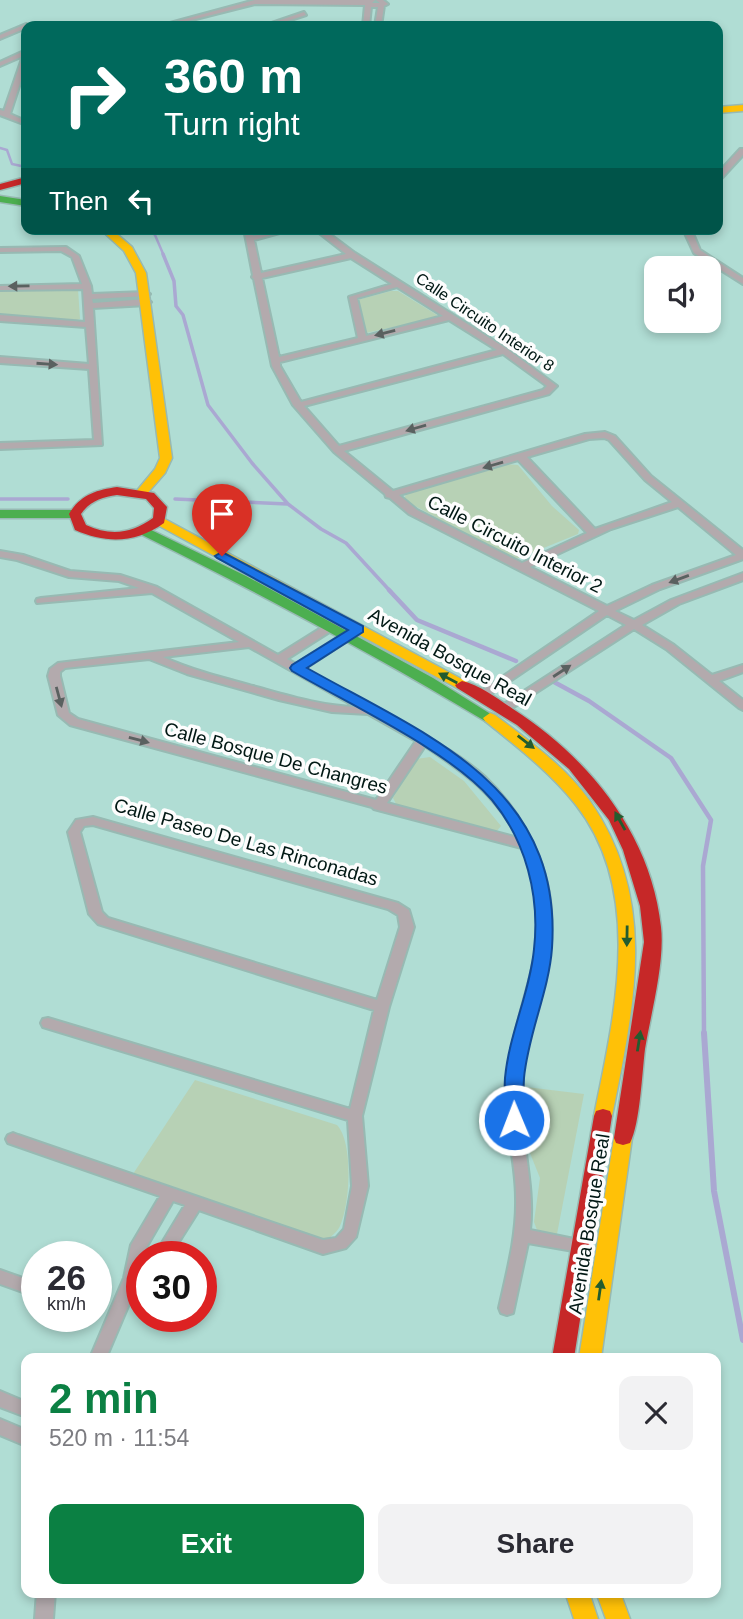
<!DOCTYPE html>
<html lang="en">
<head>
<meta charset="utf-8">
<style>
  body { margin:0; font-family:Helvetica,sans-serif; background:#f2f2f3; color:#2b2b33; height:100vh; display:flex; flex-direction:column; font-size:26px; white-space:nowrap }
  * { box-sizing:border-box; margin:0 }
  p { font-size:23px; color:#7c7c81 }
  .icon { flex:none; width:38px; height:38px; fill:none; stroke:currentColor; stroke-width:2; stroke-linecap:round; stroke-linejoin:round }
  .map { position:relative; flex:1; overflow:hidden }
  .drawer { position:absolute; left:21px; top:1353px; width:700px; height:245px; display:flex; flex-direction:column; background:#fff; border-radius:14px; box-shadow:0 4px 10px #0003 }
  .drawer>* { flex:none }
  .guide { position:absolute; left:21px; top:21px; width:702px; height:214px; border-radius:14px; box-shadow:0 4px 10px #0003; background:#00695c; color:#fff; overflow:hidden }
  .controls { position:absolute; left:644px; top:256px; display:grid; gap:14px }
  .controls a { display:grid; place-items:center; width:77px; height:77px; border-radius:14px; background:#fff; box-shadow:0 4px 10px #0003; font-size:35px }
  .speed { position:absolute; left:21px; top:1241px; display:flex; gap:14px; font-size:35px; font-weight:700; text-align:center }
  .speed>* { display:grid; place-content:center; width:91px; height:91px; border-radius:50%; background:#fff; box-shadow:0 4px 10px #0003; line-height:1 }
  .speed small { font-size:18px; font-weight:400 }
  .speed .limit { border:10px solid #d22; background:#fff; color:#111 }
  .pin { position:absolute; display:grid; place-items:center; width:60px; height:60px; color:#fff; margin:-72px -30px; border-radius:50% 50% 50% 0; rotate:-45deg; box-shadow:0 0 7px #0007 }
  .pin .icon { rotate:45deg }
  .me { position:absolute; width:77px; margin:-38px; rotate:359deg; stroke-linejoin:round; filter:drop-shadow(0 0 5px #0008) }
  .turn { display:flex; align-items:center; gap:24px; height:147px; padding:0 28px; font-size:32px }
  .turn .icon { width:91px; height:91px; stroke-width:2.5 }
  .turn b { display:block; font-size:49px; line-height:60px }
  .then { display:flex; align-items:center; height:66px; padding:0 28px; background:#0003; gap:14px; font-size:26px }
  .round { display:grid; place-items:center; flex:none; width:74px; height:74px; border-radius:14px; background:#f2f2f3 }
  .overview { display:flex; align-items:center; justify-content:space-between; height:119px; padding:0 28px }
  h1 { font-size:42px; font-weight:700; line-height:52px; color:#0b8043 }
  .cta { display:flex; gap:14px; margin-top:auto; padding:14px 28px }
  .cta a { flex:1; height:80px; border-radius:14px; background:#0b8043; color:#fff; font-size:28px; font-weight:700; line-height:80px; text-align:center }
  .cta a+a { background:#f2f2f3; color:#2b2b33 }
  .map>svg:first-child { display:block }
  .green { fill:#b7d1b5 }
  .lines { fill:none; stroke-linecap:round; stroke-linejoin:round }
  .stream-far3 { stroke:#aaa8d2; stroke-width:2.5 }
  .stream-far2 { stroke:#aaa8d2; stroke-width:3.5 }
  .stream-far1 { stroke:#aaa8d2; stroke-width:4.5 }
  .stream { stroke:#aaa8d2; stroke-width:6 }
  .street-casing { stroke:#97bab3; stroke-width:4 }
  .fast-casing { stroke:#97bab3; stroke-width:3 }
  .slow-casing { stroke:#97bab3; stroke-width:3 }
  .jam-casing { stroke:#97bab3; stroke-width:3 }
  .street { fill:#b3aaad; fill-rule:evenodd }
  .fast { fill:#4caf50; fill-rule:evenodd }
  .slow { fill:#ffc107; fill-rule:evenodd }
  .jam { fill:#c62828; fill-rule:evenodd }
  .oneway { fill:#5a6160 }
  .oneway2 { fill:#235c2f }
  .route { fill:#1a73e8; stroke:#114b97; stroke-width:2 }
  .labels { text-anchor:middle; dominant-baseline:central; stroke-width:7; stroke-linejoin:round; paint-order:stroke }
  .far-street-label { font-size:16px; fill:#011814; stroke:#fdfdfd }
  .street-label { font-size:19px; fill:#011814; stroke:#fdfdfd }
</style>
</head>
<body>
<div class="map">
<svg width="743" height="1619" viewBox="0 0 743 1619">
  <rect width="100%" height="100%" fill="#b0ddd4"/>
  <!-- green -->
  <path class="green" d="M 75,288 L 78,289 L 80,319 L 74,321 L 0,316 L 0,290 L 3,289 Z
    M 391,291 L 398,291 L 437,315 L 435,318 L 366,333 L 357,300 Z
    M 506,464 L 518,465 L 552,506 L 579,530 L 578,534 L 514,560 L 404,500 L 406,494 Z
    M 430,757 L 464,781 L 501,826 L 496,832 L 397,806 L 393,798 L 416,759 Z
    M 195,1080 L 337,1125 C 354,1143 350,1207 339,1228 C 336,1233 331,1236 327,1240 L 310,1236 L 133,1174 Z
    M 526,1087 L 584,1094 L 557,1234 L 537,1230 L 534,1222 L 540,1178 L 526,1143 L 523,1108 Z"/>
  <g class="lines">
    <!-- stream-far3 -->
    <path class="stream-far3" d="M 0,148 L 7,150 L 12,164 L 26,167
      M 148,229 L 155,235 L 164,256"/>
    <!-- stream-far2 -->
    <path class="stream-far2" d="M 163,254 L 174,281 L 176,306 L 183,315 L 208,405 L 252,463 L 288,504 L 321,529 L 346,543 L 391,592
      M 0,499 L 68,499
      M 175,499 L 287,504"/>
    <!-- stream-far1 -->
    <path class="stream-far1" d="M 389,590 L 417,620 L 516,661
      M 554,682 L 589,701 L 671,758 L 711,820 L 703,866 L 704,1035"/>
    <!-- stream -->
    <path class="stream" d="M 704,1033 L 714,1191 L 743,1340"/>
    <!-- street casing -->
    <g class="street-casing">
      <path id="street" d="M 255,0 L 375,0 L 372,3 L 380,3 L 376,0 L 383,0 L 388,4 L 384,6 L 381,26 L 375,26 L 378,7 L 371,7 L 369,26 L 363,26 L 365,5 L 255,4 L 168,26 L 159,26 Z
        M 304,12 L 306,15 L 272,26 L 263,26 Z
        M 26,24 L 36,26 L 26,26 L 26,28 L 0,39 L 0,35 Z
        M 26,50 L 26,65 L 10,114 L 26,121 L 26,125 L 0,115 L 0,110 L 4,111 L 23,56 L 0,66 L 0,62 Z
        M 740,149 L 743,149 L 743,155 L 721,179 L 718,179 L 718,173 Z
        M 244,229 L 252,229 L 253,236 L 280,229 L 294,229 L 254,240 L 261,273 L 346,254 L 314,229 L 323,229 L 355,253 L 507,349 L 557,386 L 549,394 L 344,451 L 393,491 L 585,434 L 605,432 L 615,436 L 651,476 L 743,550 L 743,559 L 660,589 L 615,611 L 634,620 L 671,600 L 743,573 L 743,580 L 679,604 L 642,625 L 674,645 L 712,675 L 743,665 L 743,672 L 719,681 L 743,700 L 743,710 L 739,708 L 666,649 L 634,629 L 509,710 L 501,710 L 499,708 L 501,706 L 626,625 L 607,615 L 485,698 L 477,698 L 475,696 L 477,694 L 599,611 L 409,514 L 390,498 L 386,497 L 385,494 L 334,452 L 293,405 L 272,366 L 254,279 L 252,277 L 253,275 ZM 351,258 L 392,284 L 349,297 L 358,338 L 279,357 L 262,278 ZM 397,287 L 443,316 L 366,336 L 357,298 ZM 449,320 L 497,350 L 301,402 L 280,366 L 280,362 ZM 503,354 L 547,386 L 543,390 L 339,446 L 304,406 ZM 604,438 L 609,440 L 645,480 L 672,502 L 595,529 L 527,457 L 589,439 ZM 518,460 L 587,533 L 522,563 L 417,510 L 399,495 ZM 678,507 L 736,555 L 652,585 L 607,606 L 530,567 L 611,529 Z
        M 683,229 L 691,229 L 700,250 L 743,278 L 743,284 L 694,253 Z
        M 66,247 L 79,256 L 91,286 L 92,294 L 146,292 L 150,294 L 146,296 L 92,299 L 93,303 L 147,299 L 151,302 L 147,305 L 93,308 L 102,445 L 0,449 L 0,443 L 94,440 L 89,369 L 0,363 L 0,357 L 89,364 L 86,327 L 0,321 L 0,315 L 85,322 L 83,289 L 0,290 L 0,286 L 82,284 L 72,257 L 61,251 L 0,252 L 0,248 Z
        M 0,551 L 23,555 L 70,571 L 120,575 L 157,587 L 278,655 L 337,618 L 345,618 L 346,620 L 345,622 L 287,659 L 296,664 L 354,627 L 362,627 L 363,629 L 362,631 L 304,669 C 338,688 371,706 405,725 C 432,740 462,756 485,777 C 526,816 555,875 551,932 C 548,982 528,1028 522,1077 C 516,1129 536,1179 530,1230 L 579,1240 L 585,1241 L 587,1246 L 585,1251 L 579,1252 L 528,1243 L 513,1313 L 507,1315 L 501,1313 L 499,1308 C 507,1272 517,1235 516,1198 C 516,1162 505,1128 506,1092 C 510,1001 564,944 522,848 L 374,809 L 372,807 L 70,725 L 58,715 L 48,676 L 50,669 L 58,663 L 239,642 L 152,593 L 37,603 L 36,601 L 37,599 L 41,598 L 139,588 L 119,581 L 69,577 L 17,560 L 0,557 ZM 249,647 L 356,707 C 320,706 286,695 253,686 C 223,678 192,670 163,657 ZM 149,659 L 187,674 L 279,700 L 332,712 L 368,714 L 416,741 L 376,800 L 78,719 L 69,713 L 60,676 L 60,672 L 65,668 ZM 425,746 C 465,773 495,794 518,838 L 387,803 Z
        M 93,817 L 398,903 L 409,910 L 414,927 L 389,1007 L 362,1116 L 368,1186 L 356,1237 L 346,1248 L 323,1254 L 199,1210 L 170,1256 L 154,1256 L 185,1205 L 173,1201 L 147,1246 L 144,1256 L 142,1256 L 140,1278 L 106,1358 L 90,1358 L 124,1278 L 131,1245 L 160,1196 L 8,1143 L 6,1139 L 8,1135 L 13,1133 L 18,1135 L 323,1240 L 336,1238 L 344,1229 L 352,1186 L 348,1120 L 43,1027 L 41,1023 L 43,1019 L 48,1018 L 350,1109 L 374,1010 L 98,924 L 89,914 L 68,832 L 76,820 ZM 93,825 L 388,909 L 398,915 L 400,927 L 377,1000 L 108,918 L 102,912 L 80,832 L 84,826 Z
        M 0,1270 L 37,1283 L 37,1297 L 0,1284 Z
        M 0,1391 L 26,1402 L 26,1417 L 0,1407 Z
        M 0,1419 L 26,1430 L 26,1446 L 0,1435 Z
        M 37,1592 L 55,1592 L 53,1619 L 35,1619 Z"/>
    </g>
    <!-- fast casing -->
    <g class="fast-casing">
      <path id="fast" d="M 0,196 L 26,200 L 26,206 L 0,202 Z
        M 0,510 L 75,510 L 81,514 L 75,518 L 0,518 Z
        M 145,527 L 246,576 L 433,678 L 497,718 L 490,723 L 485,721 C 373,654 257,592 140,534 L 140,528 Z"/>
    </g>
    <!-- slow casing -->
    <g class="slow-casing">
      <path id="slow" d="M 743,105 L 743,111 L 718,113 L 718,107 Z
        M 100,229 L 111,229 L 132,247 L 146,273 L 172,458 L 165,473 L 145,496 L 141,497 L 135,493 L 155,469 L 160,458 L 136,273 L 124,251 Z
        M 159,516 L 467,682 L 469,685 L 467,688 L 457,688 L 154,523 L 154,517 Z
        M 490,713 L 495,715 C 529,741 565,766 590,801 C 659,901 634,1006 612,1116 L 610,1121 L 603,1123 L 596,1121 L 594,1116 C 614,1016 645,893 576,805 C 550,772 517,747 485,721 L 483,718 Z
        M 623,1131 L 630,1133 L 632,1138 L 601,1358 L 579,1358 L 614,1138 L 616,1133 Z
        M 565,1592 L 589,1592 L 598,1619 L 574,1619 Z
        M 596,1592 L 620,1592 L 630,1619 L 606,1619 Z"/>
    </g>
    <!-- jam casing -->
    <g class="jam-casing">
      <path id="jam" d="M 26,177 L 26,183 L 0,190 L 0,184 Z
        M 117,487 L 154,493 L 167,507 L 164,523 C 136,543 107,544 75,530 L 69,514 C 80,495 96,490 117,487 ZM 117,495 L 146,499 L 154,508 L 153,518 C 131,534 110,536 86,525 L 81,514 C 90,501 102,497 117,495 Z
        M 462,681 C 480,685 498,699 513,709 C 589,758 651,834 661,927 C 665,962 651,1013 645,1049 C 642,1073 640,1124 630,1143 L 623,1145 L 616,1143 L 614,1138 L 644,942 L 640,906 L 623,850 L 609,820 L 569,769 L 517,725 L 457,688 L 455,685 Z
        M 603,1109 L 610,1111 L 612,1116 L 574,1358 L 552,1358 L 594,1116 L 596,1111 Z"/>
    </g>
    <!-- street -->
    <use href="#street" class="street"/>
    <!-- fast -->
    <use href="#fast" class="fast"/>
    <!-- slow -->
    <use href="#slow" class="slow"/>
    <!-- jam -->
    <use href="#jam" class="jam"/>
  </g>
  <!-- one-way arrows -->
  <defs><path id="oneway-solid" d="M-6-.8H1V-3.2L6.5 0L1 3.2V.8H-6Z" transform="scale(1.75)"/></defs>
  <g class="oneway">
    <use href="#oneway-solid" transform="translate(19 286) rotate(179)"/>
    <use href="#oneway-solid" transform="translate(385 333) rotate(166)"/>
    <use href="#oneway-solid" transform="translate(47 364) rotate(4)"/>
    <use href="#oneway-solid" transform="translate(416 428) rotate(164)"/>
    <use href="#oneway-solid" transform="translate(493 465) rotate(164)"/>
    <use href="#oneway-solid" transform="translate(679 579) rotate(160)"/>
    <use href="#oneway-solid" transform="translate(562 671) rotate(-33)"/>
    <use href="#oneway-solid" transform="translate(59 697) rotate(75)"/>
    <use href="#oneway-solid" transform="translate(139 740) rotate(15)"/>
  </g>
  <g class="oneway2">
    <use href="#oneway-solid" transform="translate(448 678) rotate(-152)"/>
    <use href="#oneway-solid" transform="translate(526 742) rotate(38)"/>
    <use href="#oneway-solid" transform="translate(620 821) rotate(-119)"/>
    <use href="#oneway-solid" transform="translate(627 936) rotate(91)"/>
    <use href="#oneway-solid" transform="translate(639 1041) rotate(-81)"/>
    <use href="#oneway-solid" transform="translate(600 1290) rotate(-82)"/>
  </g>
  <!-- route -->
  <path class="route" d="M 222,552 L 363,626 L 363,632 L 307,668 C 426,735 563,785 552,948 C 549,991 528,1034 524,1078 C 523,1092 524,1106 524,1120 L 521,1126 L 514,1128 L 508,1126 L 505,1120 C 505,1106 504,1092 505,1078 C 509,1034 530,992 534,949 C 540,896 526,841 492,800 C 450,751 350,705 292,671 L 290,668 L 292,665 L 348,630 L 217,558 L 215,556 Z"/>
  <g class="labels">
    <!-- far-street labels -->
    <g class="far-street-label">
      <text transform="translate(485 322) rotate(34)">Calle Circuito Interior 8</text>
    </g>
    <!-- street labels -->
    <g class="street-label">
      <text transform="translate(515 544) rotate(27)">Calle Circuito Interior 2</text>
      <text transform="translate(450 657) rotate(29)">Avenida Bosque Real</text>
      <text transform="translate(276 758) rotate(15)">Calle Bosque De Changres</text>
      <text transform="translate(246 842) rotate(16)">Calle Paseo De Las Rinconadas</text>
      <text transform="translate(589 1224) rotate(-81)">Avenida Bosque Real</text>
    </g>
  </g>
</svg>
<div class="controls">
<a><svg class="icon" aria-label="sound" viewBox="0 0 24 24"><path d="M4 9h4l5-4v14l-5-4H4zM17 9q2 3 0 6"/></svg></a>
</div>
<div class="speed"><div>26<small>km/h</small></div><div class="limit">30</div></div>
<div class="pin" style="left:222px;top:556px;background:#d93025"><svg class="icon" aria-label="arrive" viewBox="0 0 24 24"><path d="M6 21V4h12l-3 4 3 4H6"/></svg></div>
<svg class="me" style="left:514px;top:1120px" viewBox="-20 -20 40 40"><circle r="17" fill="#1a73e8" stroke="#fff" stroke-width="3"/><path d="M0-11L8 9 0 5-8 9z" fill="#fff"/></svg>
<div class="guide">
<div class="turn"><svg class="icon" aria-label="right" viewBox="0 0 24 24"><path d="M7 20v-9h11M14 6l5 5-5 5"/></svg><div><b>360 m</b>Turn right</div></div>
<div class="then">Then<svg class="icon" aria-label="left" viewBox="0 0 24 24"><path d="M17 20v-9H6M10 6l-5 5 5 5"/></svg></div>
</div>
<section class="drawer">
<div class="overview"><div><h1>2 min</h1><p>520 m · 11:54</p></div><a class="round"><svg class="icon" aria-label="close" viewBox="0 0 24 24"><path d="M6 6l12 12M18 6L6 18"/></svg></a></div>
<div class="cta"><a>Exit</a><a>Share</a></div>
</section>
</div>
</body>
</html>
